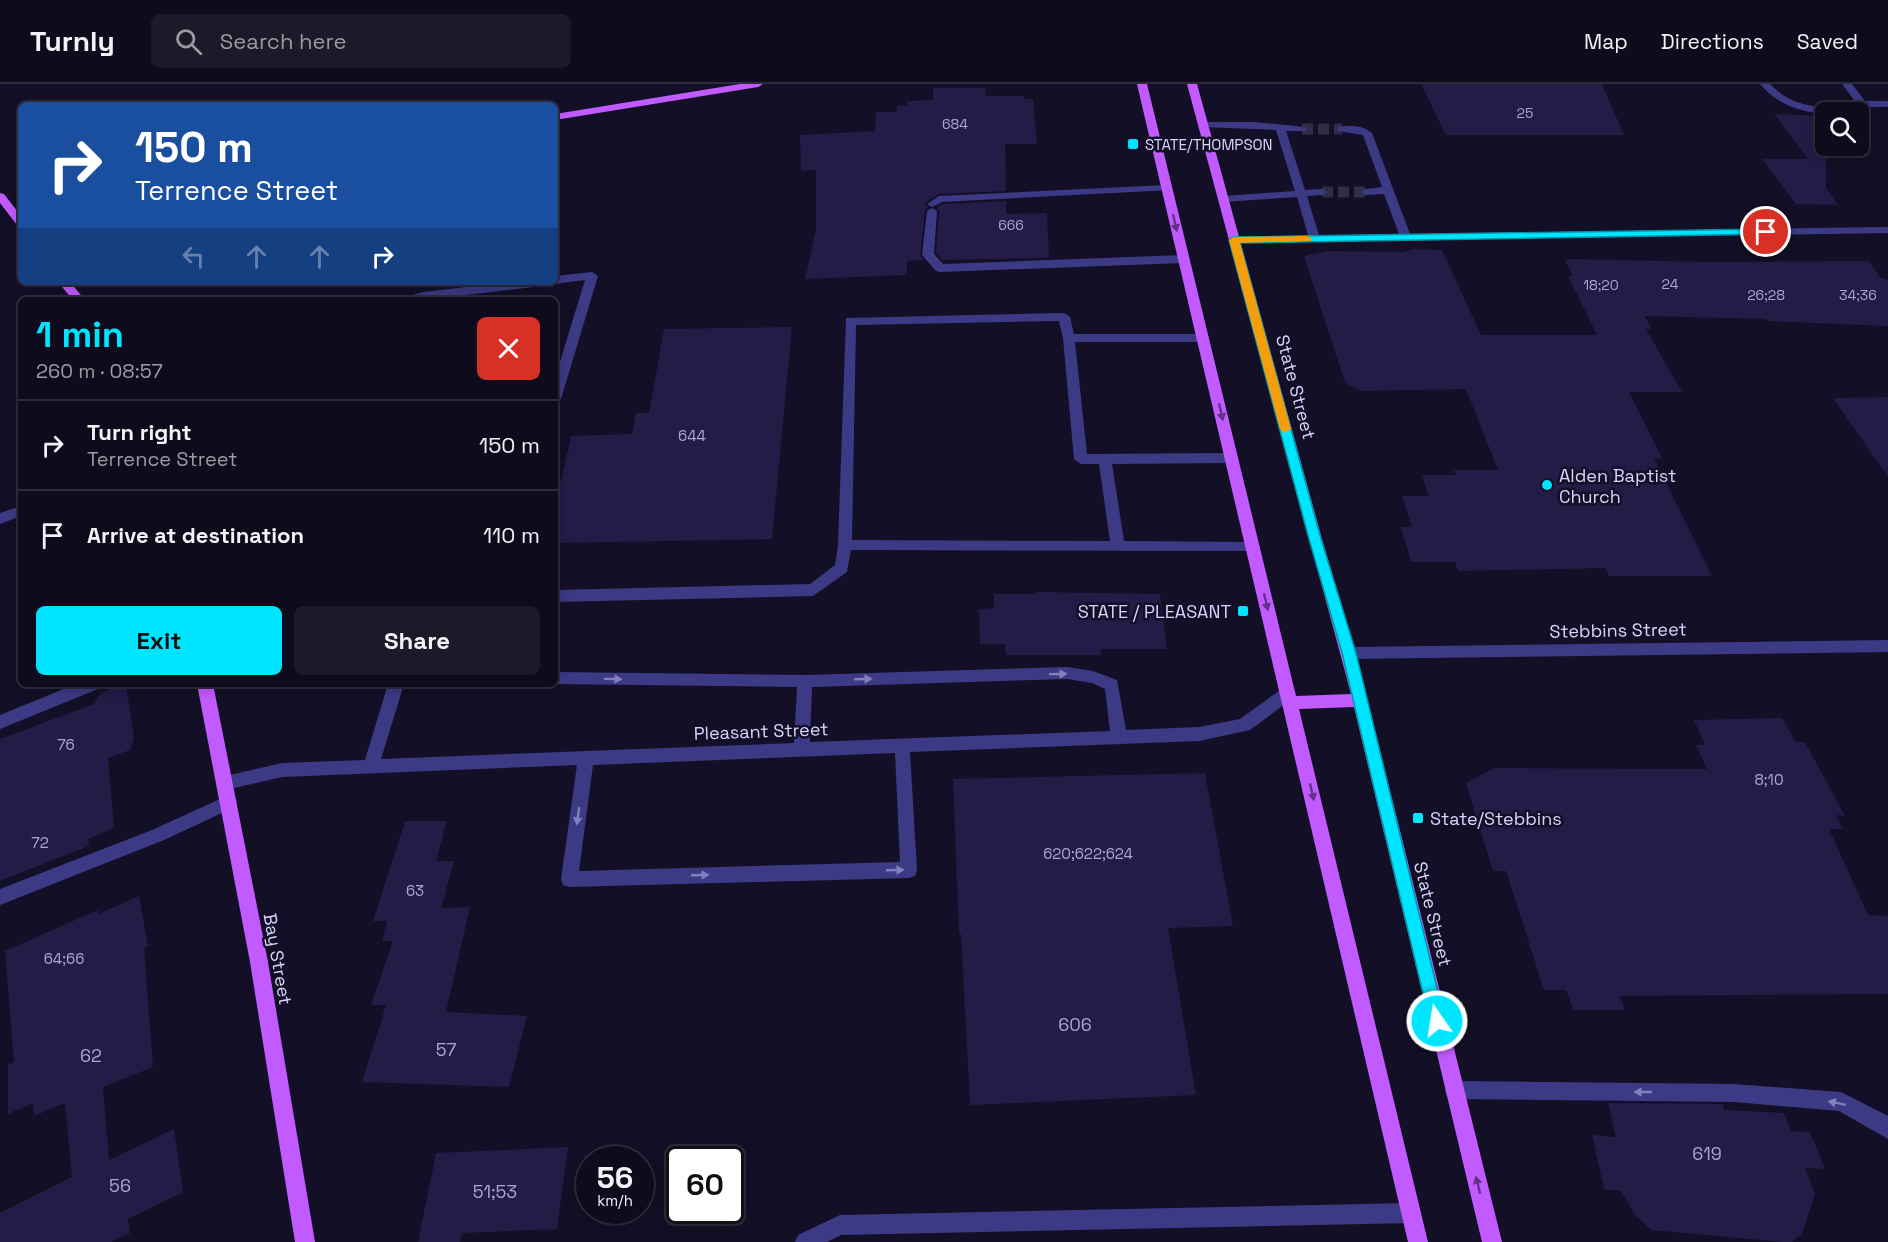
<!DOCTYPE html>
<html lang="en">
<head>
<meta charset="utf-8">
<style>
  body { margin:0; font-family:"Space Grotesk",sans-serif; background:#1c1929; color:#f1f3f6; height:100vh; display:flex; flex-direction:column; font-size:22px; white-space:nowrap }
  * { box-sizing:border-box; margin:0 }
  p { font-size:20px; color:#9b9ba3 }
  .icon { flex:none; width:33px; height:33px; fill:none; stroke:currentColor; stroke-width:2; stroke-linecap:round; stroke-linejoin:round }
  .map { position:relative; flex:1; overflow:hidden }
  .drawer { position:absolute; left:18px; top:213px; width:540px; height:390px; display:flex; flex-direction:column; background:#0e0b1c; border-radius:9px; box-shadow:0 3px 15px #0003,0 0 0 2px #2e2b3b }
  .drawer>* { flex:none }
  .hud { position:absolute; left:18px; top:18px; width:540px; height:183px; border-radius:9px; box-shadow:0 3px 15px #0003,0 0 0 2px #2e2b3b; background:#1a4fa0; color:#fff; overflow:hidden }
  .buttons { position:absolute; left:1815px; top:18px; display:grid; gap:12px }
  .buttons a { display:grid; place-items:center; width:54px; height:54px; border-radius:9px; background:#0e0b1c; box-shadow:0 3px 15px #0003,0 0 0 2px #2e2b3b; font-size:30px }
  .speed { position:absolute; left:576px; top:1062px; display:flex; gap:12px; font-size:30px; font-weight:700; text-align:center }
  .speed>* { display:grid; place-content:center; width:78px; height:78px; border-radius:50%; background:#0e0b1c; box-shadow:0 3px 15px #0003,0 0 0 2px #2e2b3b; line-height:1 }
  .speed small { font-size:15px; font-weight:400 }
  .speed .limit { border:3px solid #111; border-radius:9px; background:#fff; color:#111 }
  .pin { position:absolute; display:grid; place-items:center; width:51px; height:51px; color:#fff; margin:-26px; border:3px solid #fff; border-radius:50%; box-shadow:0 2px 6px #0007 }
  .me { position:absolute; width:66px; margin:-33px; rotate:347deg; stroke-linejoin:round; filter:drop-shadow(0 0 4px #0008) }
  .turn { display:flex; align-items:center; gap:21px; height:126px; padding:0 18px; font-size:27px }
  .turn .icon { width:78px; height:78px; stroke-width:2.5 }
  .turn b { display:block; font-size:42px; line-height:51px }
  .lanes { display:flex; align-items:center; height:57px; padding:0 18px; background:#0003; justify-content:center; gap:30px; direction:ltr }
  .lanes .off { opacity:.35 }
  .round { display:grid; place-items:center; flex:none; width:63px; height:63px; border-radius:9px; background:#1c1929 }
  .headline { display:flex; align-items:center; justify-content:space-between; height:102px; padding:0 18px }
  h1 { font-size:36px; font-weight:700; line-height:45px; color:#00e5ff }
  .button { display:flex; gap:12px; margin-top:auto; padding:12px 18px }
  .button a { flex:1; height:69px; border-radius:9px; background:#00e5ff; color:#111; font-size:24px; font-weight:700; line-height:69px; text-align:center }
  .button a+a { background:#1c1929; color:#f1f3f6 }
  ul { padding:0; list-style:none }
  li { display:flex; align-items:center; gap:18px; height:90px; padding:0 18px; border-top:2px solid #2e2b3b }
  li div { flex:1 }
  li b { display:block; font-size:22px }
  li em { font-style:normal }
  header { display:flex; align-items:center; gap:36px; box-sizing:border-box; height:84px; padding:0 30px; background:#0e0b1c; border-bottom:2px solid #2e2b3b }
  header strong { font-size:28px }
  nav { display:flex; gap:33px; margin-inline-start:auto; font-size:21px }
  .search { width:420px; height:54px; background:#1c1929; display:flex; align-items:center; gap:15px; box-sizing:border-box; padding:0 21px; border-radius:9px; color:#9b9ba3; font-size:22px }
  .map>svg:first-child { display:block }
  .building { fill:#241b47 }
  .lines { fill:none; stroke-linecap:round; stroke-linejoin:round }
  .minor-tunnel { stroke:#312d47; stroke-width:11; stroke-dasharray:11 5; stroke-linecap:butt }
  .minor { fill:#3d3a85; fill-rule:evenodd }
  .major { fill:#c25bff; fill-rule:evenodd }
  .oneway { fill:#623188 }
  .oneway2 { fill:#837fbc }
  .route { fill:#00e5ff; stroke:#0095a6; stroke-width:1.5 }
  .slow { fill:#f59e0b }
  .poi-dot { fill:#00e5ff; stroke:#130f26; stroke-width:2 }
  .labels { text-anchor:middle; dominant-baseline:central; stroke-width:5; stroke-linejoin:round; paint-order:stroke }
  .far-number-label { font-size:14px; fill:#aca6d1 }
  .far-poi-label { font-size:15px; fill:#d9d4ff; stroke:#130f26; text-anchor:start }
  .number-label { font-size:15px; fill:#aca6d1 }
  .street-label { font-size:18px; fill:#d9d4ff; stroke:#130f26 }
  .poi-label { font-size:18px; fill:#d9d4ff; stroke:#130f26; text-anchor:start }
  .near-number-label { font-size:18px; fill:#aca6d1 }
</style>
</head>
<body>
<header>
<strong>Turnly</strong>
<div class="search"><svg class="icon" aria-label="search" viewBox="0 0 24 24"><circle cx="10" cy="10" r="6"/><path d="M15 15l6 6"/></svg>Search here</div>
<nav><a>Map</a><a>Directions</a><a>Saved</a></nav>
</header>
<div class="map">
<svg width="1888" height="1158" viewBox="0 0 1888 1158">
  <rect width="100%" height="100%" fill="#130f26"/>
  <!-- building -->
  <path class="building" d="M 1421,0 L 1602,0 L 1624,51 L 1446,51 Z
    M 933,4 L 985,4 L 986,12 L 1024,12 L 1025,15 L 1033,15 L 1037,60 L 1005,60 L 1006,107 L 939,110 L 926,118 L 925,121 L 928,123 L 925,127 L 920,171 L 924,176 L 907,177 L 907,191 L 805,195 L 816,145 L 816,86 L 801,87 L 800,51 L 875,47 L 876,28 L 897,28 L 897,22 L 907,22 L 907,17 L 933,16 Z
    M 1774,30 L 1826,32 L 1826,104 L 1838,121 L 1796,120 L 1762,75 L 1808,75 Z
    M 1006,117 L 1006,130 L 1047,129 L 1049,174 L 942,176 L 936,169 L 939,127 L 936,124 L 943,120 Z
    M 1414,165 L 1442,166 L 1481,251 L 1597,251 L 1568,192 L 1573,192 L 1565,176 L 1570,175 L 1712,178 L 1868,177 L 1881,194 L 1888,196 L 1888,242 L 1767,237 L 1766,235 L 1644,232 L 1652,245 L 1646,245 L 1682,308 L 1629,308 L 1662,374 L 1654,374 L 1712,492 L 1609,492 L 1606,484 L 1458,487 L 1455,478 L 1411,478 L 1401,443 L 1412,443 L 1402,412 L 1428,412 L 1422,391 L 1456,391 L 1454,386 L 1498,386 L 1466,305 L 1361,307 L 1345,299 L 1304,172 L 1328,167 L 1403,168 Z
    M 792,243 L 772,455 L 555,459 L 555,423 L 571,352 L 632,350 L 636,329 L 649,329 L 664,245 Z
    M 1888,313 L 1888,393 L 1833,314 Z
    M 1036,508 L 1160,510 L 1167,565 L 1101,565 L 1101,571 L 1006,571 L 1005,560 L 980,560 L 979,525 L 994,524 L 994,510 L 1036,510 Z
    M 119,600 L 126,600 L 134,654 L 130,666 L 108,674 L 114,744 L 88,755 L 89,762 L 0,797 L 0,655 L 94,620 L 100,610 Z
    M 1782,634 L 1796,658 L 1805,658 L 1845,732 L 1836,731 L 1843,745 L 1829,745 L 1868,831 L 1888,832 L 1888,910 L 1620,912 L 1625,926 L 1573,926 L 1566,906 L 1544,906 L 1506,787 L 1493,787 L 1466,699 L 1494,684 L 1707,685 L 1696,661 L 1705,661 L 1694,636 Z
    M 1205,689 L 1233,842 L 1168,844 L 1196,1011 L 970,1021 L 961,850 L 959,850 L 953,695 Z
    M 405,737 L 447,737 L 436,777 L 454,777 L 441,824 L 470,823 L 446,928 L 527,932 L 509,1003 L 362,998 L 386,921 L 371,921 L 393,857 L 382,857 L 387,837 L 373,837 Z
    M 139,812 L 148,862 L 144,864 L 153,983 L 103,1003 L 109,1076 L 174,1045 L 183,1108 L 128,1135 L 130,1149 L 111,1158 L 0,1158 L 0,1129 L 72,1093 L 65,1019 L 34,1032 L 33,1019 L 8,1030 L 8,981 L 14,978 L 5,867 L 98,826 L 98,830 Z
    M 1608,1019 L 1723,1020 L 1724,1026 L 1784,1029 L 1791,1047 L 1810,1048 L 1825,1085 L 1805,1084 L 1815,1110 L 1802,1150 L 1792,1158 L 1784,1158 L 1651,1146 L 1635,1131 L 1621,1107 L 1604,1105 L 1592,1051 L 1616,1053 Z
    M 568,1063 L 557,1145 L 462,1149 L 460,1158 L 418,1158 L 436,1069 Z"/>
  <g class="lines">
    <!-- minor-tunnel -->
    <path class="minor-tunnel" d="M 1302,45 L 1342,45
      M 1322,108 L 1366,108"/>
    <!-- minor -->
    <path class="minor" d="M 1760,0 L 1770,0 C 1793,25 1824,25 1856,22 L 1857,20 L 1842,0 L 1852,0 L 1865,17 L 1888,17 L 1888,23 L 1866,23 L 1863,27 C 1828,34 1784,30 1760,0 Z
      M 1199,38 L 1254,38 L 1306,43 L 1306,47 L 1286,47 L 1305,106 L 1322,105 L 1327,108 L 1322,111 L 1307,112 L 1319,151 L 1399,150 L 1384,110 L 1366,111 L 1361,108 L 1366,105 L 1382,103 L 1363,51 L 1338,47 L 1338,43 C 1350,41 1363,41 1372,49 L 1410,150 L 1888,143 L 1888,149 L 1235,159 L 1229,156 L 1231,154 L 1308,151 L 1297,113 L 1223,118 L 1218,115 L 1223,112 L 1295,107 L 1276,46 L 1203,43 L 1198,40 Z
      M 1167,101 L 1171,102 L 1171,106 L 942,118 L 932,123 L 927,120 L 939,112 Z
      M 932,124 L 937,127 L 934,170 L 943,180 L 1184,171 L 1190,175 L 1184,179 L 940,188 L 936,187 L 922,171 L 927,127 Z
      M 592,188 L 598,192 L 561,315 L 555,319 L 555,294 L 585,196 L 555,200 L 551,198 L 555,198 L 555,192 Z
      M 511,198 L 548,198 L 542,202 L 423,216 L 404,216 L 406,213 L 423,208 Z
      M 1064,229 L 1070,233 L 1074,250 L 1203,250 L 1209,254 L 1203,258 L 1075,258 L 1087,370 L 1231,369 L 1238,374 L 1231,379 L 1112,380 L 1124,457 L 1253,458 L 1258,459 L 1260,463 L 1258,467 L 851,466 L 847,488 L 813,512 L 555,518 L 555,506 L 810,500 L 835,481 L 838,461 L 846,234 ZM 1059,237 L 1063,254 L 1074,375 L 1081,380 L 1099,380 L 1110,457 L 852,456 L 856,241 Z
      M 21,422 L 21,432 L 0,440 L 0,429 Z
      M 1888,556 L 1888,568 L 1349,575 L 1344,573 L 1342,569 L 1344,565 L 1349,563 Z
      M 1067,583 L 1093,587 L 1117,596 L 1126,646 L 1199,643 L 1240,635 L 1283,604 L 1288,602 L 1293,604 L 1296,609 L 1293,614 L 1250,646 L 1199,657 L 910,668 L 917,786 L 915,792 L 909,794 L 569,803 L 563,801 L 561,795 L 577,681 L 282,693 L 225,706 L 219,704 L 217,699 L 219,694 L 225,692 L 282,679 L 365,676 L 388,600 L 404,600 L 381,675 L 794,659 L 797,603 L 555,600 L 555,588 L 805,591 ZM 1067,595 L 1092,599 L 1105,605 L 1110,647 L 810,658 L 812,603 ZM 895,669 L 900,778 L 579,787 L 593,681 Z
      M 76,600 L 101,600 L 98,605 L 0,645 L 0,631 Z
      M 229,711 L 235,713 L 237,718 L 235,723 L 164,756 L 0,821 L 0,805 L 152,746 Z
      M 1454,997 L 1734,1000 L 1841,1008 L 1888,1032 L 1888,1055 L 1839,1027 L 1734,1018 L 1454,1015 L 1447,1013 L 1445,1006 L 1447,999 Z
      M 1411,1119 L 1418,1122 L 1421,1129 L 1418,1136 L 1411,1139 L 841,1151 L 827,1158 L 795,1158 L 798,1151 L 840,1131 Z"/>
    <!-- major -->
    <path class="major" d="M 740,0 L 763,0 L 758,3 L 555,36 L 555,30 Z
      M 1137,0 L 1147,0 L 1296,612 L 1351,610 L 1187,0 L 1197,0 L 1322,455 L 1356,569 L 1502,1158 L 1482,1158 L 1354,623 L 1299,625 L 1428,1158 L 1408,1158 Z
      M 0,109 L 4,110 L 21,132 L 21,142 L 17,141 L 0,119 Z
      M 58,198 L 70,198 L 85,216 L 73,216 Z
      M 197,600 L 213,600 L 268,878 L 315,1158 L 295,1158 L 250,878 Z"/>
  </g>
  <!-- one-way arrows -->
  <defs><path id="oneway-solid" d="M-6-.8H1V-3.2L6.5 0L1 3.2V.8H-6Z" transform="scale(1.5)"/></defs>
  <g class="oneway">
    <use href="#oneway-solid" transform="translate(1175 139) rotate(77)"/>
    <use href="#oneway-solid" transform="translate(1221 328) rotate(77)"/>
    <use href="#oneway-solid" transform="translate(1266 518) rotate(77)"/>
    <use href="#oneway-solid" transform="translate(1312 708) rotate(77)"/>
    <use href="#oneway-solid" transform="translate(1478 1101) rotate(-104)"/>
  </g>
  <g class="oneway2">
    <use href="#oneway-solid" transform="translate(1058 590) rotate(-1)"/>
    <use href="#oneway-solid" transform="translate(613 595) rotate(1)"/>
    <use href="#oneway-solid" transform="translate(863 595) rotate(-2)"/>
    <use href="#oneway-solid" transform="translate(578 732) rotate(98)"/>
    <use href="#oneway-solid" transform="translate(895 786) rotate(-2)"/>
    <use href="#oneway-solid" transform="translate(700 791) rotate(-2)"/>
    <use href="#oneway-solid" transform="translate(1643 1008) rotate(-180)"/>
    <use href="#oneway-solid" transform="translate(1837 1019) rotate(-168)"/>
  </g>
  <!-- route -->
  <path class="route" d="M 1766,145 L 1770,145 L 1770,150 L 1240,159 L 1321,455 L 1356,569 L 1445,937 L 1443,943 L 1437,946 L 1431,943 L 1342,569 L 1309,455 L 1229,156 L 1234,153 Z"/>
  <!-- slow -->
  <path class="slow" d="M 1307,152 L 1312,155 L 1311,157 L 1240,159 L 1291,345 L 1285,349 L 1280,345 L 1229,156 L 1234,153 Z"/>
  <!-- markers -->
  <g class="poi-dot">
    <rect x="1127" y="54" width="12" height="12" rx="3"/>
    <circle cx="1547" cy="401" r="6"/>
    <rect x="1237" y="521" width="12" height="12" rx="3"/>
    <rect x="1412" y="728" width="12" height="12" rx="3"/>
  </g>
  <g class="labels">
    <!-- far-number labels -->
    <g class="far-number-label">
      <text x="1525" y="29">25</text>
      <text x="955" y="40">684</text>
      <text x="1011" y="141">666</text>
      <text x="1670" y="200">24</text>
      <text x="1601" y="201">18;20</text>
      <text x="1766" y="211">26;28</text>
      <text x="1858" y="211">34;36</text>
    </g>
    <!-- far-poi labels -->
    <g class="far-poi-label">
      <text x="1145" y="60">STATE/THOMPSON</text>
    </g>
    <!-- number labels -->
    <g class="number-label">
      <text x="692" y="351">644</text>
      <text x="66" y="660">76</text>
      <text x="1769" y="695">8;10</text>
      <text x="40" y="758">72</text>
      <text x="1088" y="769">620;622;624</text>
      <text x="415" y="806">63</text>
      <text x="64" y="874">64;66</text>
    </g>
    <!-- street labels -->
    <g class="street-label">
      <text transform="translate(1296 303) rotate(75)">State Street</text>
      <text transform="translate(1618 546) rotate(-1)">Stebbins Street</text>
      <text transform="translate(761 647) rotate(-2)">Pleasant Street</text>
      <text transform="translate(1433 830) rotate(76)">State Street</text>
      <text transform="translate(278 875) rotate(80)">Bay Street</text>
    </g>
    <!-- poi labels -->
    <g class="poi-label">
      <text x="1559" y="391">Alden Baptist<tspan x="1559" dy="21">Church</tspan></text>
      <text x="1231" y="527" text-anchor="end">STATE / PLEASANT</text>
      <text x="1430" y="734">State/Stebbins</text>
    </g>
    <!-- near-number labels -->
    <g class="near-number-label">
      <text x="1075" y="940">606</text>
      <text x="446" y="965">57</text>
      <text x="91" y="971">62</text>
      <text x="1707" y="1069">619</text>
      <text x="120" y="1101">56</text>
      <text x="495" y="1107">51;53</text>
    </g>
  </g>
</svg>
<div class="buttons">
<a><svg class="icon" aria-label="search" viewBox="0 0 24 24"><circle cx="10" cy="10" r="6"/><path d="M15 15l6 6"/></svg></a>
</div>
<div class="speed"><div>56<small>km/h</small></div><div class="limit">60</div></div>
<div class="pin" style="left:1766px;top:148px;background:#d93025"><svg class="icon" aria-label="arrive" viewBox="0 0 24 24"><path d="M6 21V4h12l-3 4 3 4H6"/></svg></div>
<svg class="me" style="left:1437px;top:937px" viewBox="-20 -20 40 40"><circle r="17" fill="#00e5ff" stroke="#fff" stroke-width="3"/><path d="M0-11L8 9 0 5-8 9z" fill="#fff"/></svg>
<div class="hud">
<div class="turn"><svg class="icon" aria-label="right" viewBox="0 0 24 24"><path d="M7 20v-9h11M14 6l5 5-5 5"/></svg><div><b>150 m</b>Terrence Street</div></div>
<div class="lanes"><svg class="icon off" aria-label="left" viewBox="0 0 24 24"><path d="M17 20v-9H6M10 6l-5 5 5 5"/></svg><svg class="icon off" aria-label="ahead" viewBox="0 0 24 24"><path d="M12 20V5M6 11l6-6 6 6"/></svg><svg class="icon off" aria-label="ahead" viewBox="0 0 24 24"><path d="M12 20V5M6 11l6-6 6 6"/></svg><svg class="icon" aria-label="right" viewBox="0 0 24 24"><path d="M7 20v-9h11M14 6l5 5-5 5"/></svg></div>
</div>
<section class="drawer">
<div class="headline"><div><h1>1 min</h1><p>260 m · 08:57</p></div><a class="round" style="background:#d93025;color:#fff"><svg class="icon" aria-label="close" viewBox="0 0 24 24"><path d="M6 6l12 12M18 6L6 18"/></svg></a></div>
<ul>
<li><svg class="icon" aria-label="right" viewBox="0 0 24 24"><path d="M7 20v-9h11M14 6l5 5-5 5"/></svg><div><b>Turn right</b><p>Terrence Street</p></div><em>150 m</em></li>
<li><svg class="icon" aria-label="arrive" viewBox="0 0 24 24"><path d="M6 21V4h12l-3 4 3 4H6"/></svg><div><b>Arrive at destination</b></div><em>110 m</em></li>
</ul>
<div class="button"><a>Exit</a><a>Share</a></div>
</section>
</div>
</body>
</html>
